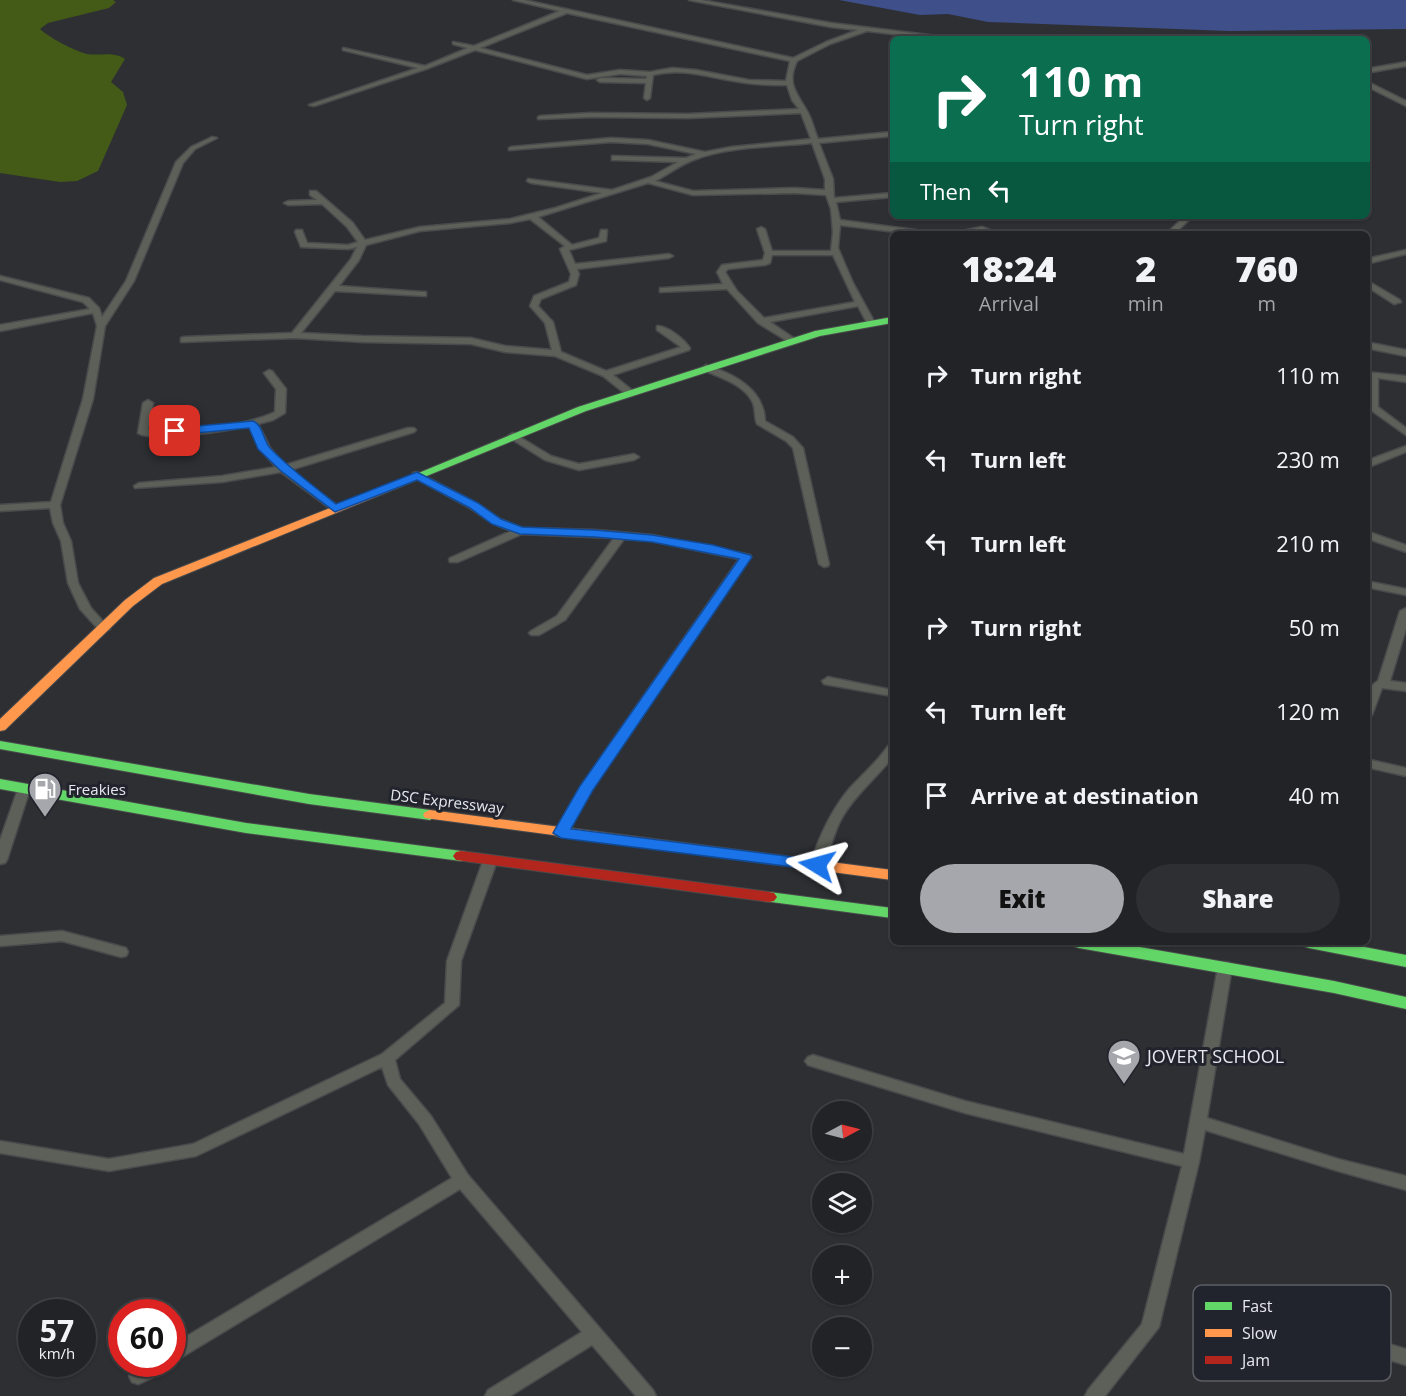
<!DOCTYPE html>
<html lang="en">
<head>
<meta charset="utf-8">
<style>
  body { margin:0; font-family:"Open Sans",sans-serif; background:#2e2f32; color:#f1f3f6; height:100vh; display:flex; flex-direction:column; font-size:22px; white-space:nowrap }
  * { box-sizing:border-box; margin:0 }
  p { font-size:20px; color:#a2a4a7 }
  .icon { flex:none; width:33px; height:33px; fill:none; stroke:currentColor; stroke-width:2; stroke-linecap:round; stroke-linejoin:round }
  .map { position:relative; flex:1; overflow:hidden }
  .side { position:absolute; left:890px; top:231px; width:480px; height:714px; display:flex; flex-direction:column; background:#222326; border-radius:9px; box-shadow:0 2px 4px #0004,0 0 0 2px #3f4043 }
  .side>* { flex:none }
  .top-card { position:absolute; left:890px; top:36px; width:480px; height:183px; border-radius:9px; box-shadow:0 2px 4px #0004,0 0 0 2px #3f4043; background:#0b6e4f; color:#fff; overflow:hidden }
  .needle { width:39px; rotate:83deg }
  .buttons { position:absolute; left:812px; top:1101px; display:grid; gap:12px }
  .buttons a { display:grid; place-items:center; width:60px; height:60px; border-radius:50%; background:#222326; box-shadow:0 2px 4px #0004,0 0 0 2px #3f4043; font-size:30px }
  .speed { position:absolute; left:18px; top:1299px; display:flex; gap:12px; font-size:30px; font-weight:700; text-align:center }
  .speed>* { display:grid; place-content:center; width:78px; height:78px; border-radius:50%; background:#222326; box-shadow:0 2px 4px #0004,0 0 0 2px #3f4043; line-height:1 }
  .speed small { font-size:15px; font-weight:400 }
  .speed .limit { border:9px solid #d22; background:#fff; color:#111 }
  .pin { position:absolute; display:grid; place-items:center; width:51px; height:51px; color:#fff; margin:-26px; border-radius:12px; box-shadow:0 3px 9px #0006 }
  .me { position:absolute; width:66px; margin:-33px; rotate:278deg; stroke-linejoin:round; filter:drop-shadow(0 0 4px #0008) }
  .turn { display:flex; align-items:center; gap:21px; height:126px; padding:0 30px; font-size:27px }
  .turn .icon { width:78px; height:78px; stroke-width:2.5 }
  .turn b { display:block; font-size:42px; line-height:51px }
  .then { display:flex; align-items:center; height:57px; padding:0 30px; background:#0003; gap:12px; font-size:22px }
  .eta { display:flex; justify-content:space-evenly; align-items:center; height:102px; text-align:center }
  .eta b { font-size:36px; font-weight:800; line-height:42px }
  .cta { display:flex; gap:12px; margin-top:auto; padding:12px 30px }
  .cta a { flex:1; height:69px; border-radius:36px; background:#a6a7ac; color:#111; font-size:24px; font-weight:800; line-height:69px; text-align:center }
  .cta a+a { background:#2e2f32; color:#f1f3f6 }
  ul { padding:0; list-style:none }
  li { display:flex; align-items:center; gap:18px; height:84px; padding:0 30px }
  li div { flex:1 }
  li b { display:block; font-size:22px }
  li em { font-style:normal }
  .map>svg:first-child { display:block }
  .forest { fill:#445a17 }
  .water { fill:#3e4f89 }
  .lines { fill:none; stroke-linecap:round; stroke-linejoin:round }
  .street-casing { stroke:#494a4c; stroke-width:3 }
  .fast-casing { stroke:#494a4c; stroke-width:2 }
  .slow-casing { stroke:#494a4c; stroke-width:2 }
  .jam-casing { stroke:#494a4c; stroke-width:2 }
  .street { fill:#5d6058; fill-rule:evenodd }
  .fast { fill:#63d668; fill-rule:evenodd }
  .slow { fill:#ff974d; fill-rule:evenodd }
  .jam { fill:#b3261e; fill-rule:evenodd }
  .route { fill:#1a73e8; stroke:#114b97; stroke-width:1.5 }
  .labels { text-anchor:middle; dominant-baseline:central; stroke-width:6; stroke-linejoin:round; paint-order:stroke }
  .poi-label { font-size:15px; fill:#e6e8ed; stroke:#21242c; text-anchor:start }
  .street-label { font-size:15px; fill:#e6e8ed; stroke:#21242c }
  .near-poi-label { font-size:18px; fill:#e6e8ed; stroke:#21242c; text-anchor:start }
  .key { fill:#21242c; stroke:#5c5f66; stroke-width:1.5 }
  .key-label { font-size:16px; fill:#e6e8ed }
</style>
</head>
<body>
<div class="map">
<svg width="1406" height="1396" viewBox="0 0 1406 1396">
  <rect width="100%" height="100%" fill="#2e2f33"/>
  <!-- forest -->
  <path class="forest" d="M 0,0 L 113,0 L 116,2 L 109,8 L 48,23 L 40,29 C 48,37 75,51 87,54 C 100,56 114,51 125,59 L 111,82 L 123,92 L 127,105 L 98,171 L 77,181 L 60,182 L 0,173 Z"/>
  <!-- water -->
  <path class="water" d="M 839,0 L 1406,0 L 1406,29 L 1229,31 L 988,22 L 948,14 L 920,15 Z"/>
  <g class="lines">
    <!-- street casing -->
    <g class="street-casing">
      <path id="street" d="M 513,0 L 524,0 L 793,58 L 826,42 L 858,30 L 831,27 L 689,0 L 701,0 L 831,23 L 953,38 L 954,39 L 936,39 L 867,31 L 830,44 L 797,61 C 786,84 797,93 807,111 C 812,119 814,130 818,139 L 892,132 L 892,136 L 819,143 L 833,179 L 834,198 L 892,193 L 892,197 L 836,202 L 840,220 L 930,232 L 934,234 L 912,234 L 840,225 L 838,248 L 853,283 L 875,323 L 874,325 L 868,325 L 858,306 L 770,322 L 795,339 L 795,343 L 792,344 L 758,323 L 727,289 L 660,292 L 660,288 L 663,288 L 723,284 L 717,272 L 722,265 L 763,260 L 765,253 L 757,229 L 761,227 L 765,229 L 772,251 L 831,251 L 833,232 L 831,209 L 826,195 L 795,193 L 693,195 L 648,183 L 538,217 L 572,245 L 599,238 L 601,230 L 607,230 L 606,241 L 569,250 L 575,264 L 669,254 L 673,256 L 669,258 L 577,269 L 579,274 L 576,285 L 541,299 L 538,306 L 553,322 L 561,352 L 606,371 L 681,347 L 657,330 L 657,326 C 668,326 684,339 690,348 L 689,350 L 613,375 L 633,391 L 633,395 L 627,395 L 603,376 L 555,356 L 505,352 L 471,344 L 363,342 L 295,338 L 181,342 L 181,338 L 184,337 L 292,333 L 351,259 L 357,247 L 348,249 L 301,247 L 295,232 L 296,230 L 302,230 L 307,243 L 348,245 L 358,242 L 347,227 L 322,204 L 288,205 L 284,203 L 288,201 L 317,200 L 310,195 L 310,191 L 316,191 L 353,223 L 365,240 L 420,227 L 510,219 L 555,208 L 602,193 L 531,183 L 527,181 L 528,179 L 612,190 L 651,177 L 678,162 L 615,160 L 612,160 L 612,156 L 686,158 L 696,154 L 648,144 L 611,142 L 509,150 L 509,148 L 511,147 L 611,138 L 648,140 L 705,152 L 731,147 L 811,139 L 801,113 L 688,118 L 591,117 L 538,119 L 538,117 L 540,116 L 591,113 L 688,114 L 799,109 L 792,100 L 787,85 C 771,85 756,85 740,82 C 711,78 682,67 653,75 L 650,98 L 647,100 L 644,98 L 646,83 L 600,82 L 597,80 L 600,78 L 646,79 L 647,76 L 620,74 L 587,79 L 475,50 L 426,69 L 314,106 L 309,105 L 418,68 L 343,50 L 343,48 L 425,66 L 468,48 L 453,44 L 453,42 L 474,46 L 560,11 ZM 567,13 L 790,61 L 786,81 L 749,80 L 696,70 L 672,68 L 650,72 L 620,70 L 587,75 L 480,48 ZM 812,143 L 825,179 L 825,190 L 795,188 L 693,191 L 655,181 C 669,174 681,164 696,159 C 730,146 776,147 812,143 ZM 530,219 L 565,246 L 560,249 L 571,274 L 569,282 L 534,296 L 530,306 L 545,323 L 552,350 L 505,346 L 471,338 L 363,336 L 301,333 L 335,291 L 426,296 L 426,292 L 423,292 L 339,286 L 359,260 L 366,245 L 420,231 L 510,223 ZM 772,255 L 833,255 L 855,302 L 764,318 L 737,291 L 725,272 L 728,269 L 765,265 L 770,263 Z
        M 1406,62 L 1406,66 L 1366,73 L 1366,69 Z
        M 1366,81 L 1406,101 L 1406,106 L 1366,86 Z
        M 212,137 L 217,138 L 195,149 L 183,163 L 134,281 L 105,326 L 93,399 L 60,505 L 63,523 L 71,541 L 78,583 L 91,608 L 110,629 L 104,632 L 100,631 L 80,609 L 68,583 L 61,541 L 53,523 L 50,508 L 0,511 L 0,505 L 51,502 L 83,399 L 97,326 L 93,313 L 0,331 L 0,325 L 90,309 L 83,302 L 0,280 L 0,276 L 89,298 L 99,308 L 102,317 L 126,281 L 176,162 L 191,147 Z
        M 1185,216 L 1193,216 L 1174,234 L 1166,234 Z
        M 982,227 L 1000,234 L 989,234 L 981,231 L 947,234 Z
        M 1406,250 L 1406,254 L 1366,264 L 1366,259 Z
        M 1366,280 L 1400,300 L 1401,302 L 1394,304 L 1366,286 Z
        M 1366,342 L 1406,350 L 1406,356 L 1366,348 Z
        M 706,365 C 734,374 764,389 765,421 L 793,437 L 803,448 L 829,564 L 828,566 L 824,567 L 819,564 L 793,448 L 786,441 L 757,424 C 754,417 756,408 752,401 C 743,384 719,377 703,370 L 702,368 Z
        M 269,370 L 272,371 L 286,389 L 285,413 L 273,420 L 258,424 L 270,448 L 285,465 L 408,428 L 414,428 L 416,430 L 414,432 L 290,470 L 339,507 L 340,509 L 339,511 L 335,512 L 281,472 L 222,482 L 135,488 L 134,486 L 139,483 L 222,476 L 276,467 L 261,450 L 249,426 C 230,430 152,443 138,433 L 143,403 L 148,400 L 153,403 L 148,430 C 187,431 240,428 275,412 L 276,389 L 264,373 Z
        M 1366,372 L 1406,376 L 1406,382 L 1378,378 L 1378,407 L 1406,428 L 1406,435 L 1368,408 L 1369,377 L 1366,376 Z
        M 513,433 L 551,456 L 579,464 L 634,454 L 639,457 L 634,460 L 579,470 L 545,460 L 510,438 L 508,436 Z
        M 1406,446 L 1406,452 L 1366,468 L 1366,461 Z
        M 417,472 L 478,504 L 500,519 L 522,528 L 595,530 L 652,535 L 750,555 L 751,557 L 592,790 L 566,836 L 556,836 L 554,833 L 581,786 L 739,559 L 652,541 L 624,539 L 565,620 L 539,635 L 531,635 L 529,633 L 531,631 L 557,616 L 614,538 L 522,534 L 458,562 L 450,562 L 449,560 L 450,558 L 511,531 L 492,523 L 470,508 L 413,477 L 413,473 Z
        M 1366,531 L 1406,545 L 1406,552 L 1366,538 Z
        M 1366,581 L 1406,589 L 1406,595 L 1366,587 Z
        M 1406,608 L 1406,629 L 1390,681 L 1406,683 L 1406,691 L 1382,688 L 1372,715 L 1366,719 C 1366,706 1364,688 1378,681 L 1400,611 Z
        M 828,677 L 892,690 L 892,696 L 824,684 L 822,681 Z
        M 892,745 L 892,758 C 876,778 856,794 843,816 C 833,832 831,852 822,868 L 812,868 L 810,865 C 819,837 830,812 849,789 C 862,775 877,762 888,746 Z
        M 1366,759 L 1406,768 L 1406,776 L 1366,767 Z
        M 24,785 L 30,789 L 7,860 L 5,863 L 0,864 L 0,840 L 18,789 Z
        M 490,857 L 495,858 L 497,861 L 461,961 L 459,1005 L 395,1060 L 400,1079 L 431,1116 L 468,1175 L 653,1390 L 656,1396 L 636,1396 L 592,1345 L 510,1396 L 485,1396 L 488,1390 L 582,1332 L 460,1189 L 172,1363 L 172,1345 L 452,1178 L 419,1124 L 388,1085 L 382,1067 L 196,1156 L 109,1171 L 0,1153 L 0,1141 L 109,1159 L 193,1144 L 382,1054 L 445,1003 L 447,961 L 483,861 L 485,858 Z
        M 62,931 L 126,948 L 128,952 L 126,956 L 121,957 L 62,941 L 0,946 L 0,936 Z
        M 1225,962 L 1230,963 L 1232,967 L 1207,1118 L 1338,1159 L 1406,1176 L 1406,1190 L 1338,1171 L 1205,1130 L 1199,1162 L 1159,1327 L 1105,1396 L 1085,1396 L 1088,1390 L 1142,1324 L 1182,1166 L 965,1113 L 808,1065 L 805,1061 L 808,1057 L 813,1055 L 965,1101 L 1184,1154 L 1218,967 L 1220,963 Z
        M 1327,1326 L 1406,1349 L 1406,1365 L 1321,1339 L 1318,1334 L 1321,1329 Z
        M 144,1364 L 168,1364 C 163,1374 148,1380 138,1384 L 132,1382 L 129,1376 L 132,1370 Z"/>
    </g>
    <!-- fast casing -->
    <g class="fast-casing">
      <path id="fast" d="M 892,317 L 892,323 L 820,336 L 586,411 L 402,486 L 398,487 L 392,484 L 578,407 L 815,331 Z
        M 0,741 L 309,794 L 430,810 L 437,815 L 430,820 L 309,804 L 0,749 Z
        M 0,779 L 246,823 L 461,851 L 466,852 L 469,856 L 466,860 L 461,861 L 246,833 L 0,789 Z
        M 769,892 L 892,908 L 892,918 L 764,901 L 761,897 L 764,893 Z
        M 1071,942 L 1111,942 L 1334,981 L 1406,997 L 1406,1009 L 1334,993 L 1079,948 L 1073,946 Z
        M 1301,942 L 1338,942 L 1406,955 L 1406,967 L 1309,948 L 1303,946 Z"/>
    </g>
    <!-- slow casing -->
    <g class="slow-casing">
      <path id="slow" d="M 398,481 L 404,484 L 402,486 L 162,584 L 133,606 L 5,730 L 0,731 L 0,719 L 125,600 L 154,578 Z
        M 430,810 L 892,870 L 892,880 L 425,818 L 423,815 L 425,812 Z"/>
    </g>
    <!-- jam casing -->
    <g class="jam-casing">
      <path id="jam" d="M 461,851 L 769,892 L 774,893 L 777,897 L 774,901 L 769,902 L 456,860 L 453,856 L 456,852 Z"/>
    </g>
    <!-- street -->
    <use href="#street" class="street"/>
    <!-- fast -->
    <use href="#fast" class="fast"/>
    <!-- slow -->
    <use href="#slow" class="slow"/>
    <!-- jam -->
    <use href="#jam" class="jam"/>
  </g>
  <!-- route -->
  <path class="route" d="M 253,421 C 263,425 263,440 270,448 C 290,469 314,486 336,504 L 417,472 L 478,503 L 501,519 L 522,527 L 595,530 L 652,535 L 713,545 L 750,555 L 752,557 L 593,790 L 571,829 L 817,860 L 823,862 L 825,865 L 823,869 L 817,870 L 561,838 L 553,833 L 580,786 L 739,559 L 652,542 L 595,537 L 520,534 L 492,524 L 470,508 L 417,480 L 335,512 L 281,471 L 258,449 L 249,428 L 175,435 L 170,431 L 175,428 Z"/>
  <!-- icons -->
  <defs>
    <g id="fuel-pin" transform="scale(1.725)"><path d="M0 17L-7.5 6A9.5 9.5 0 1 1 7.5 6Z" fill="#a6a7ac" stroke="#21242c"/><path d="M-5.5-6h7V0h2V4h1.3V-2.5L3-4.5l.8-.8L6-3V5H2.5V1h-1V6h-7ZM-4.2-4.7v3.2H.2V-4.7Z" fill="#fff"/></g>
    <g id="school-pin" transform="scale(1.725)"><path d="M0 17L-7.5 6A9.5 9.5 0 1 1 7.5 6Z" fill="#a6a7ac" stroke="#21242c"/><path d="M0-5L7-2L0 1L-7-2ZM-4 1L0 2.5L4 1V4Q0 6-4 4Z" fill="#fff"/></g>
  </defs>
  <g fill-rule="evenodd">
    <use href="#fuel-pin" x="45" y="789"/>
    <use href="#school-pin" x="1124" y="1056"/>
  </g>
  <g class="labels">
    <!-- poi labels -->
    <g class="poi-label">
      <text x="68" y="789">Freakies</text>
    </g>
    <!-- street labels -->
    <g class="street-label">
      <text transform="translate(447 801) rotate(7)">DSC Expressway</text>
    </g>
    <!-- near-poi labels -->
    <g class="near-poi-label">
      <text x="1147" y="1056">JOVERT SCHOOL</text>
    </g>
  </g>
  <!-- legend -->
  <rect x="1193" y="1285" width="198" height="96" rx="9" class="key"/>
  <rect x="1205" y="1302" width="27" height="8" fill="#63d668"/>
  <rect x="1205" y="1329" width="27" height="8" fill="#ff974d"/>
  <rect x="1205" y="1356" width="27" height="8" fill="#b3261e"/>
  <g class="key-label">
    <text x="1242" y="1312">Fast</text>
    <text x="1242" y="1339">Slow</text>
    <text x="1242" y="1366">Jam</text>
  </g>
</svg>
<div class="buttons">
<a><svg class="needle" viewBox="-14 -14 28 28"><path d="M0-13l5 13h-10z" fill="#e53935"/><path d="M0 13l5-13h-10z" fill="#a2a4a7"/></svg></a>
<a><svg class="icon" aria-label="layers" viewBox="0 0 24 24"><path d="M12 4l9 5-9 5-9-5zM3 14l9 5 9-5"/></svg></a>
<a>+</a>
<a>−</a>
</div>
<div class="speed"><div>57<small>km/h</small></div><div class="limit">60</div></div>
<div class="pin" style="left:175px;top:431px;background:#d93025"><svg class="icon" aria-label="arrive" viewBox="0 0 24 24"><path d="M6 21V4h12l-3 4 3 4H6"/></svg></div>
<svg class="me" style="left:817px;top:865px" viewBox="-20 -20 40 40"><path d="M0-17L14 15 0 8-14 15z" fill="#1a73e8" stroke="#fff" stroke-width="4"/></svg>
<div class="top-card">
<div class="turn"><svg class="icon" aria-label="right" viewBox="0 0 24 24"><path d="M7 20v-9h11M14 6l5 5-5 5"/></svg><div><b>110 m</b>Turn right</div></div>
<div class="then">Then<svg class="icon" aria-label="left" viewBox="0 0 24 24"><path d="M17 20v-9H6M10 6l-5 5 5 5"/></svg></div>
</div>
<section class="side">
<div class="eta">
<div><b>18:24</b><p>Arrival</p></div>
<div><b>2</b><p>min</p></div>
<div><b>760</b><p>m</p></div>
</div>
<ul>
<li><svg class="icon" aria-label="right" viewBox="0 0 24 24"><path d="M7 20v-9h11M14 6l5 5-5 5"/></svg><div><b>Turn right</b></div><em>110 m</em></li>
<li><svg class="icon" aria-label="left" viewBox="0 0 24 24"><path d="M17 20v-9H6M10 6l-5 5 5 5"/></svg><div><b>Turn left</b></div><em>230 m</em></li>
<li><svg class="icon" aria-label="left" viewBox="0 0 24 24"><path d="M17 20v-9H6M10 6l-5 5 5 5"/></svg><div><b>Turn left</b></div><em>210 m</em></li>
<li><svg class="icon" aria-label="right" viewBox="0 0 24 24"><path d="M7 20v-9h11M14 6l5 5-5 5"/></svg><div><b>Turn right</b></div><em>50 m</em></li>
<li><svg class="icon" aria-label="left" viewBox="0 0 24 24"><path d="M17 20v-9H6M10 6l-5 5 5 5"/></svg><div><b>Turn left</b></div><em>120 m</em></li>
<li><svg class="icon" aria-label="arrive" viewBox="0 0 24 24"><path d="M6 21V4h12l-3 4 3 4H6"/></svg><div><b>Arrive at destination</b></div><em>40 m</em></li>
</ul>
<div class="cta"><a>Exit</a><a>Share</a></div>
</section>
</div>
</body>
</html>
